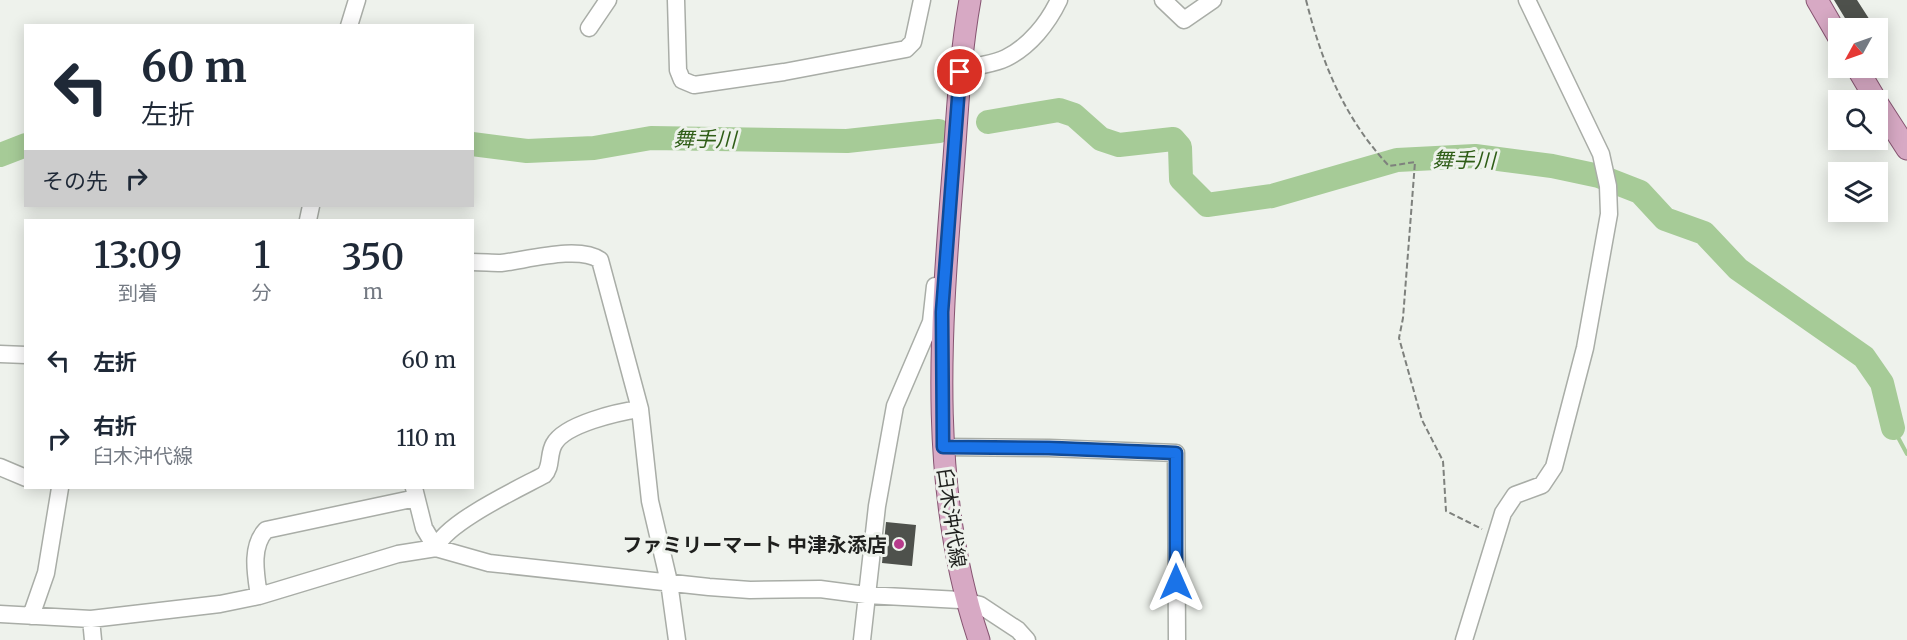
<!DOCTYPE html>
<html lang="ja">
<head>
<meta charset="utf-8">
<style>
  body { margin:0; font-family:Merriweather,"Noto Sans JP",serif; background:#f6f6f7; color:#1f2937; height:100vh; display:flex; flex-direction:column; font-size:22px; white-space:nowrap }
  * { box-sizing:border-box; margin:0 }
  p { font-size:20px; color:#747a83 }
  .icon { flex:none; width:33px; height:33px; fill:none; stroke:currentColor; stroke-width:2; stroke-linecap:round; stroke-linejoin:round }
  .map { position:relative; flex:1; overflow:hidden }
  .side { position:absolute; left:24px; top:219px; width:450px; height:270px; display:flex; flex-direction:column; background:#fff; border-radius:0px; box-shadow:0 3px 15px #0003 }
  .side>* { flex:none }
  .hud { position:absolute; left:24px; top:24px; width:450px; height:183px; border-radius:0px; box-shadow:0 3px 15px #0003; background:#fff; color:#1f2937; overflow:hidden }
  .needle { width:39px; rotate:230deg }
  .fabs { position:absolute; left:1828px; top:18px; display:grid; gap:12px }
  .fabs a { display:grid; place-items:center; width:60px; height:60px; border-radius:0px; background:#fff; box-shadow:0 3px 15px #0003; font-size:30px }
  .pin { position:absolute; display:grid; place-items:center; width:51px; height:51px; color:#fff; margin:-26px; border:3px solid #fff; border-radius:50%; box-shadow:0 2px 6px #0007 }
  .me { position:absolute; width:66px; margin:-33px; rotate:0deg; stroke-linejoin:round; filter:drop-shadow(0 0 4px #0008) }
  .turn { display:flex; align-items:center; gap:21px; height:126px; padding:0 18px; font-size:27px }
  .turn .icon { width:78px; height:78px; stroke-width:2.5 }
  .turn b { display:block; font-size:42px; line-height:51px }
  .then { display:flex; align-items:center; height:57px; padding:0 18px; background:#0003; gap:12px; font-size:22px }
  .eta { display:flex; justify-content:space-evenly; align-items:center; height:102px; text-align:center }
  .eta b { font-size:36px; font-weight:600; line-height:42px }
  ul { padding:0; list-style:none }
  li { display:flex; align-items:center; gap:18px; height:78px; padding:0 18px }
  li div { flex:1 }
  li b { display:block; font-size:22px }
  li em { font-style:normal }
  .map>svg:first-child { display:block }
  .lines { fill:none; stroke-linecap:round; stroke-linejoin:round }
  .stream { stroke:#a6cb97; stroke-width:4 }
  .river { stroke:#a6cb97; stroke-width:24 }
  .building { fill:#4e514c }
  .minor-casing { stroke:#a9ada7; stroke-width:19 }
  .major-casing { stroke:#865471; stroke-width:23 }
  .path { stroke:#7e817d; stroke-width:2; stroke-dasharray:6 3; stroke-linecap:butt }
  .minor { stroke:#fff; stroke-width:16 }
  .major { stroke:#d7a9c4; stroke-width:21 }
  .route-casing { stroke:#114b97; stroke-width:15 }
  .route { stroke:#1a73e8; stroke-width:10 }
  .poi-dot { fill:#b73b8c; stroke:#eef2ec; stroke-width:2 }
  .labels { text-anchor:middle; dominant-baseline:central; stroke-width:6; stroke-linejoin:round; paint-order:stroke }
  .street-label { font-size:20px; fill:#1f201e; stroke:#eef2ec }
  .poi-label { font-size:20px; font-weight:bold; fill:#1f201e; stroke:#eef2ec; text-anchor:end }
  .water-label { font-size:21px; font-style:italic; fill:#2f5d17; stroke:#eef2ec }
</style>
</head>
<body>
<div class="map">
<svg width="1907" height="640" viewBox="0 0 1907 640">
  <rect width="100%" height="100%" fill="#eef2ec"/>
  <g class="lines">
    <!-- stream -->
    <path class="stream" d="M 1893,428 L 1907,454"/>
    <!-- river -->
    <path class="river" d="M 988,122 L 1059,110 L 1074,115 L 1101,139 L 1119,145 L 1173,139 L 1180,147 L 1181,179 L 1207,205 L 1272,196 L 1397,160 L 1475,156 L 1552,166 L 1599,176 L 1640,192 L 1665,219 L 1704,233 L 1738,269 L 1864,357 L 1882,383 L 1893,428
      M 472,144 L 527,151 L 594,148 L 651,138 L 847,141 L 939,131
      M 0,155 L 26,145"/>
  </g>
  <!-- building -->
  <path class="building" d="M 1834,0 L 1857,0 L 1875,28 L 1851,28 Z
    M 886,522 L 916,525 L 912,566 L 882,563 Z"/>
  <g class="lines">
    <!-- minor casing -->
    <g class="minor-casing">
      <path id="minor" d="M 676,0 L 678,70 L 682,80 L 694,85 L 784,72 L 906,49 L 913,42 L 922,0
        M 1163,0 L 1184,20 L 1213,0
        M 349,26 L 357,0
        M 589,28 L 608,0
        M 954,78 C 969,63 988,67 1006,58 C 1030,46 1048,23 1059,0
        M 308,220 L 311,206
        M 472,262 C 482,262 492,263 501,263 C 527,260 579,245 600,260 L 640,409 L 650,501 L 669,582 L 677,640
        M 0,354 L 26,355
        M 943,447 L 1049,448 L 1176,453 L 1177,640
        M 0,467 L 26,478
        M 414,488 L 424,528 L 436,548 C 445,523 518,489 544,475 C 552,467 548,454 554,444 C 565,424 618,412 640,409
        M 259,596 C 256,575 250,547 266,530 L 416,498
        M 0,614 L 91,619 L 220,604 L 259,596 L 398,554 L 436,548 L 489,563 L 709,587 L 750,590 L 820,589 L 866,595 L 960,600 L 980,605 L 1018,630 L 1027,640
        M 31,616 L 46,573 L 60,488
        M 91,619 L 93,640
        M 862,640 L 877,506 L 895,406 L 931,322 L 935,286
        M 1464,640 L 1503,513 L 1515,495 L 1542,485 L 1554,467 L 1585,348 L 1609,214 L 1608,186 L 1601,154 L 1527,0"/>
    </g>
    <!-- major casing -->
    <g class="major-casing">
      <path id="major" d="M 970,0 C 959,61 957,124 952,185 C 940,338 929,492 979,640
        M 1817,0 L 1839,38
        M 1857,68 L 1876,100
        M 1878,104 L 1907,149"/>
    </g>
    <!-- path -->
    <path class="path" d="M 1306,0 C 1322,63 1344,118 1389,166 L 1415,162 L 1403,318 L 1399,338 L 1422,420 L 1443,461 L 1446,511 L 1482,529"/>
    <!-- minor -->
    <use href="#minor" class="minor"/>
    <!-- major -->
    <use href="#major" class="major"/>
  </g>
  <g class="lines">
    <!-- route casing -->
    <g class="route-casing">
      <path id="route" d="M 960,72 L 942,312 L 943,447 L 1049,448 L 1176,453 L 1176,582"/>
    </g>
    <!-- route -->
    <use href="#route" class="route"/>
  </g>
  <!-- markers -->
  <circle class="poi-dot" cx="899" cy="544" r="6"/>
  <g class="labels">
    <!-- street labels -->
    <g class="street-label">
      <text transform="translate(952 518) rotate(82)">臼木沖代線</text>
    </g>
    <!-- poi labels -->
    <g class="poi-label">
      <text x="887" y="544">ファミリーマート 中津永添店</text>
    </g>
    <!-- water labels -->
    <g class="water-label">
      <text transform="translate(705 139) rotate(1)">舞手川</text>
      <text transform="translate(1464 160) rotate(1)">舞手川</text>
    </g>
  </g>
</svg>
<div class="fabs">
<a><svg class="needle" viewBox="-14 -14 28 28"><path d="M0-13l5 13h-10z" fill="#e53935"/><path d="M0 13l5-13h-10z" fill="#747a83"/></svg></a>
<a><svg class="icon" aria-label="search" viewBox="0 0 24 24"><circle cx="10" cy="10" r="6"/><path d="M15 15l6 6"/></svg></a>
<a><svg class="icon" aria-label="layers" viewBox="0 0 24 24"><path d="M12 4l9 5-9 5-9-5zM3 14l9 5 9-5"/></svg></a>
</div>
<div class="pin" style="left:960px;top:72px;background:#d93025"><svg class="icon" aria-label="arrive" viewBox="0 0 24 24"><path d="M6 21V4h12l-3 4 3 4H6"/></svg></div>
<svg class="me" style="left:1176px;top:582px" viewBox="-20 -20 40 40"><path d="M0-17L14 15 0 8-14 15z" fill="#1a73e8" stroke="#fff" stroke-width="4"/></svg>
<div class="hud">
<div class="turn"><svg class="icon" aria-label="left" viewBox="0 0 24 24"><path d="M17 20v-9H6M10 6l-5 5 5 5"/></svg><div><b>60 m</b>左折</div></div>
<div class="then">その先<svg class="icon" aria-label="right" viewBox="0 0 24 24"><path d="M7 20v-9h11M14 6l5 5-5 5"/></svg></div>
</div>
<section class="side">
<div class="eta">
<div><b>13:09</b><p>到着</p></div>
<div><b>1</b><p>分</p></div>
<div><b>350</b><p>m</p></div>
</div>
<ul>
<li><svg class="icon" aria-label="left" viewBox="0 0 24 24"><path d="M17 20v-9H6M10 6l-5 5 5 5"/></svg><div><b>左折</b></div><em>60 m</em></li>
<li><svg class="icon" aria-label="right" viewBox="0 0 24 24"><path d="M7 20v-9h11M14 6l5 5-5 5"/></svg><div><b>右折</b><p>臼木沖代線</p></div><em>110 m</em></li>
</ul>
</section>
</div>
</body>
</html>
